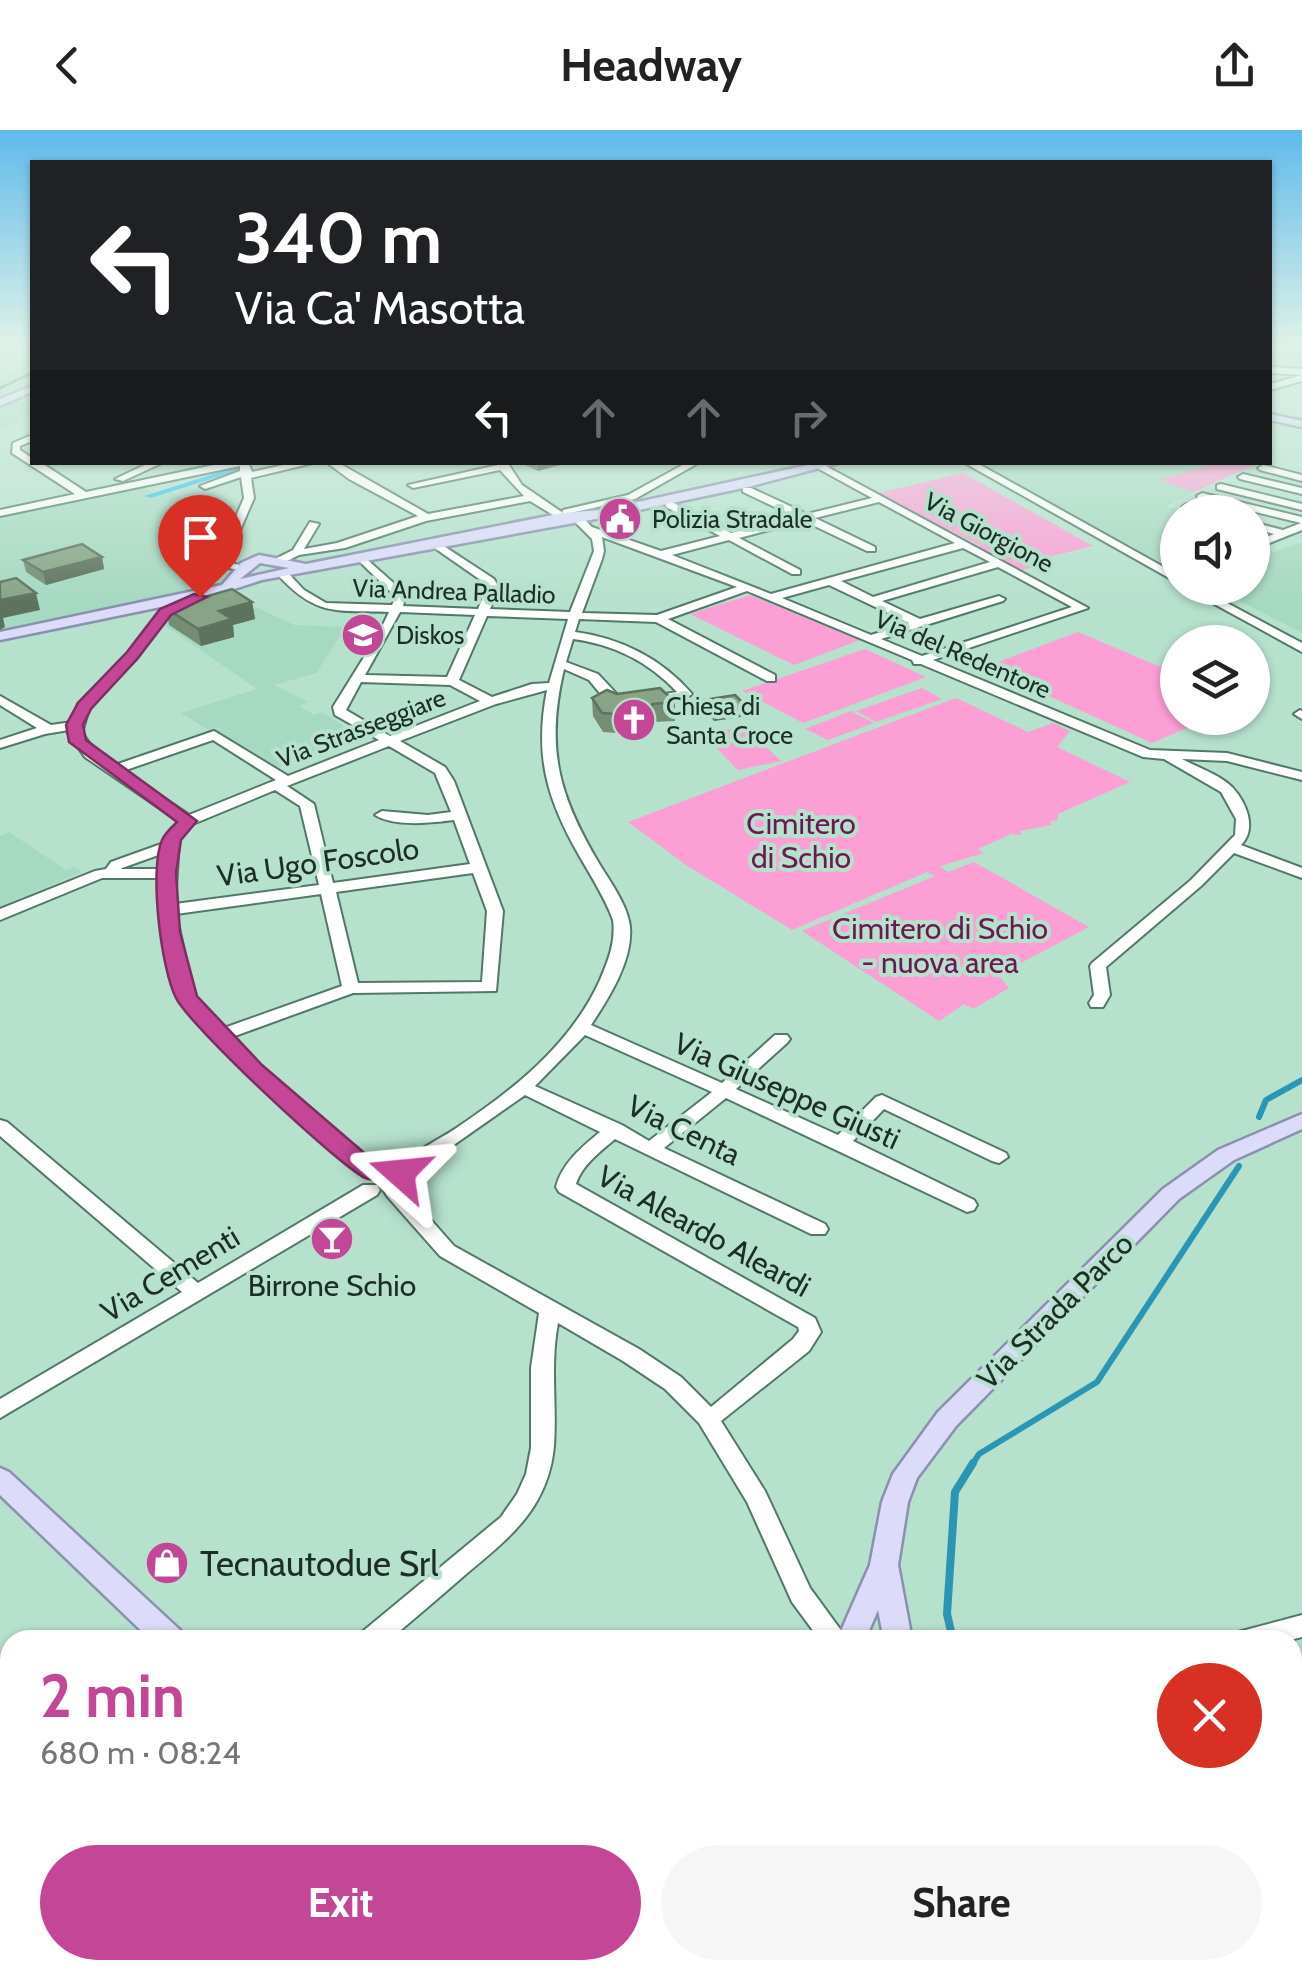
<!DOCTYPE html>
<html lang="en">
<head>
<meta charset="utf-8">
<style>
  body { margin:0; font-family:Cabin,sans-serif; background:#f6f6f6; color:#222; height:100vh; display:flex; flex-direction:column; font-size:38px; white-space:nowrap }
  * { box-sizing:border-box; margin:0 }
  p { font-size:32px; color:#767676 }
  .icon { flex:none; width:55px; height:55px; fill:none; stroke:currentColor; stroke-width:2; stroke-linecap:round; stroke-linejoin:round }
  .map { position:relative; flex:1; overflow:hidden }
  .drawer { position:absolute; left:0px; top:1500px; width:1302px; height:350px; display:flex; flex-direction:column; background:#fff; border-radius:30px 30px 0 0; box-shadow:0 2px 8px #0004 }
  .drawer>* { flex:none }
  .top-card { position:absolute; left:30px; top:30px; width:1242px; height:305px; border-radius:0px; box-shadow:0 2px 8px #0004; background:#202124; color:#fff; overflow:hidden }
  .controls { position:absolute; left:1160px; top:365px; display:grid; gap:20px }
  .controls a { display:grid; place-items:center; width:110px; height:110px; border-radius:50%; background:#fff; box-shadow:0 2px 8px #0004; font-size:50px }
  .pin { position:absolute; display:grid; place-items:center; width:85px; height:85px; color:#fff; margin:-102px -42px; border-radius:50% 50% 50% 0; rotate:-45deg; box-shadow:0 0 10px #0007 }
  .pin .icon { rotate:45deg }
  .me { position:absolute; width:110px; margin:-55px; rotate:288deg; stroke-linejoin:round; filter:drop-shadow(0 0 8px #0008) }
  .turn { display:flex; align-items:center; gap:35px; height:210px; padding:0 40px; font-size:45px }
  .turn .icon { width:130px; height:130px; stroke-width:2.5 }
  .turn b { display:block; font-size:70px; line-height:85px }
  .lanes { display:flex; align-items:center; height:95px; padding:0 40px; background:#0003; justify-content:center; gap:50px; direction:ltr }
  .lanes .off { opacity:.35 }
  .round { display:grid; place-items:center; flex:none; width:105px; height:105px; border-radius:52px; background:#f6f6f6 }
  .headline { display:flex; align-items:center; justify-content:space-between; height:170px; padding:0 40px }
  h1 { font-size:60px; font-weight:700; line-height:75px; color:#c44797 }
  .primary-button { display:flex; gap:20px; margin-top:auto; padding:20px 40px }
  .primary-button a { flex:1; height:115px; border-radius:60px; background:#c44797; color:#fff; font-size:40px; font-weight:700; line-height:115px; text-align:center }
  .primary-button a+a { background:#f6f6f6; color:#222 }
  header { display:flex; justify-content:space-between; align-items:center; height:130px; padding:0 40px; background:#fff; font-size:45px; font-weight:700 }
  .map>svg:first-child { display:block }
  .built { fill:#a6d9c1 }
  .green { fill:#fb9fd5 }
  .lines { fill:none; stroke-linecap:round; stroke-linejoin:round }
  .stream-far1 { stroke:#2b96b3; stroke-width:6 }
  .stream { stroke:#2b96b3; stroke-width:8 }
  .canal { fill:#31c2ef; fill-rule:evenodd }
  .minor-casing { stroke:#527967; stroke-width:4 }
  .major-casing { stroke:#8a90ad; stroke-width:5 }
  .minor { fill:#fff; fill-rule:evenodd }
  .major { fill:#dcdcfa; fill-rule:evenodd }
  .rail { stroke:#536e61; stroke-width:2.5 }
  .wall { fill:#748d73 }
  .shaded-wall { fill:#5e735e }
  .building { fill:#87a486; stroke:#5e735e; stroke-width:2.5 }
  .route { fill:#c44797; stroke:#7f2e62; stroke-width:2.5 }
  .labels { text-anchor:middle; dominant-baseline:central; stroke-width:8; stroke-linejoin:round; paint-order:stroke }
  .far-poi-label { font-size:25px; fill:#1d2e26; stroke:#b6e1cd; text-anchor:start }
  .far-street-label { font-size:25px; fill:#1d2e26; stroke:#b6e1cd }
  .park-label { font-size:30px; fill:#6b1950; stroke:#b6e1cd }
  .street-label { font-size:30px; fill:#1d2e26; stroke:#b6e1cd }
  .poi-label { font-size:30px; fill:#1d2e26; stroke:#b6e1cd }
  .near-poi-label { font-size:35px; fill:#1d2e26; stroke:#b6e1cd; text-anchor:start }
</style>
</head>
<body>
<header><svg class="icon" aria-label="back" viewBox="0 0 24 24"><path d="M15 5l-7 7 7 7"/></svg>Headway<svg class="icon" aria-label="share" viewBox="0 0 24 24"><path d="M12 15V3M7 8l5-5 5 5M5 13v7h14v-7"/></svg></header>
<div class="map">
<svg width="1302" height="1850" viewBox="0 0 1302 1850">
  <rect width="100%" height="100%" fill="#b6e1cd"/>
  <!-- built -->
  <path class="built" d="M 32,232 L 32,286 L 0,301 L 0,246 Z
    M 979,333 L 1215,333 L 1161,350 L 1194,362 L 1165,377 L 1205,382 L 1178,382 L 1177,434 L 1171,435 L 1162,433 Z
    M 137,353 L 155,364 L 169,360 L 195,377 L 241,374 L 184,464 L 0,504 L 0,386 Z
    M 1302,412 L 1302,503 L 1215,458 L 1252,458 L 1253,430 Z
    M 229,459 L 239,463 L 232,466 L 294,495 L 346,497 L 316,543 L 274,555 L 308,572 L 299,576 L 314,585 L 322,582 L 362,607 L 272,640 L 181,583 L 257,559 L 157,490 Z
    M 9,702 L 66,740 L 74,737 L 82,742 L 0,776 L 0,706 Z"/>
  <!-- green -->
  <path class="green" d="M 1215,333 L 1260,333 L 1194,362 L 1159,350 Z
    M 963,343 L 1093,416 L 1032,431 L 1039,436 L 1015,442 L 973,412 L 875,364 Z
    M 750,465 L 860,510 L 794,535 L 690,484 Z
    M 1078,502 L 1177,544 L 1178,588 L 1210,588 L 1152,613 L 985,537 Z
    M 865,519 L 926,547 L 803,593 L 742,561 Z
    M 922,558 L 942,569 L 876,592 L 856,581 Z
    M 956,568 L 1028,602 L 1053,593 L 1070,601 L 1057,617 L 1130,652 L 1058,684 L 1058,690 L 1051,691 L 1051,695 L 1020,701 L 1022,705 L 1011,704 L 978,719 L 984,723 L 940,736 L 948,742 L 974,732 L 1089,797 L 998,845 L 1009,858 L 973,879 L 964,874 L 939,891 L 802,801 L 935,746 L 927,742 L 792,800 L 686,735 L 628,692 Z
    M 851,581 L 874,593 L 828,610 L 805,599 Z
    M 744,596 L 781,631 L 738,640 L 703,604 Z"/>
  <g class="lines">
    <!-- stream-far1 -->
    <path class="stream-far1" d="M 1259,987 L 1266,970 L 1302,950
      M 972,1335 L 979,1324 L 1097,1252 L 1239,1036"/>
    <!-- stream -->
    <path class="stream" d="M 953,1510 L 947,1484 L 955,1362 L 973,1333
      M 820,1850 L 823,1840"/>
    <!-- canal -->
    <path class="canal" d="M 236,337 L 243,339 L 151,368 L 144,366 Z"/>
    <!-- minor casing -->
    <g class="minor-casing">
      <path id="minor" d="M 1270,237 L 1302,239 L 1302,245 L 1270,243 Z
        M 1302,245 L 1302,251 L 1270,260 L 1270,254 Z
        M 32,305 L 32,311 L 20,316 L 20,320 L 32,328 L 32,332 L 40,332 L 86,362 L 228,332 L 248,332 L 252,342 L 297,332 L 317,332 L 251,348 L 254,368 L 228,428 L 231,433 L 247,437 L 247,441 L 222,437 L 218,428 L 244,368 L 241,347 L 205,359 L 200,356 L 240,341 L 240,336 L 0,386 L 0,380 L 75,364 L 12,323 L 13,313 Z
        M 151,332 L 164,332 L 123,351 L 115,349 Z
        M 326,332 L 337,332 L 428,384 L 524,366 L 500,340 L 413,358 L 408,355 L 498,335 L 497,332 L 507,332 L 522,355 L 563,383 L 563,380 L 628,365 L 688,332 L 700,332 L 635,369 L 565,384 L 568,388 L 563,391 L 530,371 L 426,391 L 345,418 L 299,425 L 285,432 L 277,432 L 277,428 L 293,420 L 310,392 L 319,394 L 304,419 L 337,413 L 418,386 L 349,349 Z
        M 963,332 L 975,332 L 1178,445 L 1178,453 Z
        M 822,334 L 1088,478 L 933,530 L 1150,620 L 1227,623 L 1302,642 L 1302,650 L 1227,631 L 1182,629 C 1197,637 1220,645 1232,657 C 1247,673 1257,699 1241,715 L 1302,738 L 1302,748 L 1234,723 L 1201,756 L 1106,837 L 1110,865 L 1103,877 L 1091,877 L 1089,873 L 1094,865 L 1090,836 L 1092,833 L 1191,750 L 1235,705 L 1236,689 L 1221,662 L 1164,629 L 1143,627 L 921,534 L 914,534 L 912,530 L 747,461 L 668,489 L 775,545 L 775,551 L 767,551 L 656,492 L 579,489 L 575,502 C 621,508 662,529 692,564 L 686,568 L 642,574 L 642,568 L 677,562 C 649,532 613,514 573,509 L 566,532 L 598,544 L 627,575 L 621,579 L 612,578 L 589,550 L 564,539 C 545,619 559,667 600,735 C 611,753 628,776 630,797 C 633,830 609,868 591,895 L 722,953 L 775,905 L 787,905 L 790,909 L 787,913 L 736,959 L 838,1005 L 876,967 L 882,965 L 1006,1023 L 1008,1027 L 999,1033 L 992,1031 L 884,979 L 853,1011 L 974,1070 L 977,1075 L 974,1080 L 967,1082 L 726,968 L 664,1018 L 825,1094 L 828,1099 L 825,1104 L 811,1104 L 615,1009 C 600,1022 582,1035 576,1054 L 815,1188 L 821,1202 L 809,1221 L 721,1291 L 765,1361 L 810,1458 L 848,1510 L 820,1510 L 792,1472 L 747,1372 L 699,1293 L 665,1259 L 623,1231 L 558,1193 C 550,1234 557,1275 554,1316 C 548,1379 509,1408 465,1445 C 440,1467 415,1488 389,1510 L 358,1510 L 362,1502 L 501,1387 L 517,1364 L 526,1344 L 531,1318 L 531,1238 L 539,1183 L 440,1126 L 387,1066 L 384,1061 L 387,1056 L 401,1056 L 454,1116 L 639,1219 L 681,1247 L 711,1277 L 793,1209 L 799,1201 L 798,1197 L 559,1062 L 556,1057 C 562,1033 582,1017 600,1002 L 525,965 L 408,1047 L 401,1049 L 391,1043 C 407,1025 435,1012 455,999 C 513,960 570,916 600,850 C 608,831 616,812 613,790 C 605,768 592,748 580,727 C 547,670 534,626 547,560 L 496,574 L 400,611 L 445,637 L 454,651 L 503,781 L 496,861 L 353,863 L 232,907 L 260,936 L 381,1039 L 384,1043 L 374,1049 L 367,1047 L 248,944 L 178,868 L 159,780 L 162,748 L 102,748 L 0,790 L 0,779 L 95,741 L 106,739 L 111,732 L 164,713 L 180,692 L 85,627 L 68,603 L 69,600 L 45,604 L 0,618 L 0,610 L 37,598 L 0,575 L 0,566 L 51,595 L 72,592 L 78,574 L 129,522 L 161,480 L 184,469 L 192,469 L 192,473 L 169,484 L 137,528 L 89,578 L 82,603 L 95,621 L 115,635 L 214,601 L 288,646 L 379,610 L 335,585 L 333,577 L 379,503 L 389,482 C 337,480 317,487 279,446 L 279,442 L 287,442 L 304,460 L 326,473 L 392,475 L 396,467 L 359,431 L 359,427 L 363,426 L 406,464 L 403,476 L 478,479 L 487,458 L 485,453 L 429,414 L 428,412 L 433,409 L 494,449 L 499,458 L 490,479 L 570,482 L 594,421 L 592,409 L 573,390 L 573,386 L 581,386 L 592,397 L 661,421 L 720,406 L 666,377 L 666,373 L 674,373 L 731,403 L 796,387 L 743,362 L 743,358 L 751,358 L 807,384 L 872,368 L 819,339 L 817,337 ZM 879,372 L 955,413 L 771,464 L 672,425 L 729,410 L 792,444 L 800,444 L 800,440 L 739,408 L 804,391 L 867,421 L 875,421 L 875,417 L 815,388 ZM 602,407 L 737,457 L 657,485 L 582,483 L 602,429 L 604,421 ZM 963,418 L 990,432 L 873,467 L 841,451 ZM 998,437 L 1072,477 L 922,526 L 881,509 L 1003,471 L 1005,469 L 999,466 L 920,489 L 882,471 ZM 829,455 L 909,493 L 871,505 L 782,468 ZM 400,482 L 475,485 L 447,547 L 365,545 ZM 487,486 L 568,489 L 549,553 L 532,554 L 492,567 L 459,550 ZM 361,552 L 450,555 L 480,571 L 390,606 L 346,580 ZM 213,610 L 276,650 L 189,685 L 123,641 ZM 389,616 L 435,643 L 451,682 L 428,685 L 382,681 L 375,685 C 395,697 430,693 454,690 L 470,734 L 333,753 L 314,674 L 287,656 ZM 275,660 L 300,676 L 319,755 L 175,774 L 179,710 L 193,694 ZM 164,723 L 162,739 L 121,739 L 122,738 ZM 473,743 L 487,781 L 482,852 L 358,853 L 336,762 ZM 321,764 L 342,856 L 224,898 L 194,867 L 176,784 ZM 585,905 L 712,962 L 649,1011 L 622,995 L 535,956 Z
        M 1263,335 L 1302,345 L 1302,351 L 1260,340 L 1258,338 Z
        M 1243,344 L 1302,358 L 1302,364 L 1240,349 L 1238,347 Z
        M 1221,354 L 1302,374 L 1302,380 L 1217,359 L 1217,355 Z
        M 1202,363 L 1302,387 L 1302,400 L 1252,420 L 1252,413 L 1274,404 L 1252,398 L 1252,392 L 1283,400 L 1301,393 L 1198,368 L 1197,366 Z
        M 1187,374 L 1212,380 L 1213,382 L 1183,379 L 1182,377 Z
        M 1185,458 L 1199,458 L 1302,513 L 1302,522 Z
        M 1300,580 L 1302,581 L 1302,589 L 1294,584 Z
        M 0,990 L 7,992 L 198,1153 L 363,1055 L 377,1055 L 380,1060 L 377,1065 L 0,1288 L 0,1269 L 182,1162 L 0,1006 Z
        M 1302,1485 L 1302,1507 L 1290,1510 L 1234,1510 L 1238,1502 Z
        M 1292,1762 L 1302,1766 L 1302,1797 L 1292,1793 Z
        M 299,1840 L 329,1840 L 333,1850 L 303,1850 Z"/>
    </g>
    <!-- major casing -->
    <g class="major-casing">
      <path id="major" d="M 32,256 L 32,262 L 0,276 L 0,269 Z
        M 1270,284 L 1302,291 L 1302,297 L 1270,290 Z
        M 822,332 L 842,332 L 748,357 L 601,388 L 262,450 L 209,467 L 0,510 L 0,502 L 222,455 L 241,433 L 259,425 L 306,434 L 563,383 L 601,380 ZM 260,433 L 289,438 L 240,449 Z
        M 1302,984 L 1302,999 L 1234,1030 L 1179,1069 L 956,1296 L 917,1348 L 908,1372 L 898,1435 L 912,1510 L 884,1510 L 878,1480 L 865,1510 L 837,1510 L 870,1435 L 882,1372 L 893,1344 L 938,1282 L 1163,1059 L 1218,1020 Z
        M 0,1338 L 9,1342 L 181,1501 L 185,1510 L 151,1510 L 0,1365 Z
        M 360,1840 L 395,1840 L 399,1850 L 364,1850 Z
        M 405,1840 L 440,1840 L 444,1850 L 409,1850 Z
        M 741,1840 L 777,1840 L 773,1850 L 737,1850 Z"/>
    </g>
    <!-- minor -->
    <use href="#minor" class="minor"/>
    <!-- major -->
    <use href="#major" class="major"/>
    <!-- rail -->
    <path class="rail" d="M 0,258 L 32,243"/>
  </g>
  <!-- wall -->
  <path class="wall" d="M 518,332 L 568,332 L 538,341 Z
    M 102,427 L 104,439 L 46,455 L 26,442 L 23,430 Z
    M 252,472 L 255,489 L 233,495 L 234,507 L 201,516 L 169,495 L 166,478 Z
    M 617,564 L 675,572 L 675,591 L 653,592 L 630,604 L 603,602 L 593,586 L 592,568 Z
    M 703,570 L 747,577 L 746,586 L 714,591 L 703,579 Z"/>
  <!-- shaded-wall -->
  <path class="shaded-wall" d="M 538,332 L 568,332 L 568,333 L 538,341 Z
    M 102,427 L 104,439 L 46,455 L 43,442 Z
    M 36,463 L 40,480 L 3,488 L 5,497 L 0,500 L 0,470 Z
    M 252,472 L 255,489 L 233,495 L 234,507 L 201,516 L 198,499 L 219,481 Z
    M 653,574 L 653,592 L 630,604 L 630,585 Z
    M 747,577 L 746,586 L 714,591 L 714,582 Z"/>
  <!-- building -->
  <path class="building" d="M 82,414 L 102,427 L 43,442 L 23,430 Z
    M 16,448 L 36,463 L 0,470 L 0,452 Z
    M 232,459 L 252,472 L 219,481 L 232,489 L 198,499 L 166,478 Z
    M 660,558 L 675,572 L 653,574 L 630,585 L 602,583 L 592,568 L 607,560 L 617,564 Z
    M 735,565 L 747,577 L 714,582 L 703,570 Z
    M 107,1840 L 150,1840 L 153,1850 L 85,1850 Z"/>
  <!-- sky -->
  <linearGradient id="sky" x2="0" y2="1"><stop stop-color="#5fbaeb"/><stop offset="0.45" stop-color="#def2e8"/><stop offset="1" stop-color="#def2e8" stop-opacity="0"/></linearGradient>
  <rect width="1302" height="474" fill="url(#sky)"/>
  <!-- route -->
  <path class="route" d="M 194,464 L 207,467 L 171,485 L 138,528 L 91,579 L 83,595 L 86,610 L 197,691 L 181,710 L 176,743 L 180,802 L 197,866 L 262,935 L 369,1027 L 378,1034 L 388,1031 L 409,1038 L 413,1043 L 409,1049 C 403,1051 370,1051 365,1048 C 337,1034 189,895 176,868 C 161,839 149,740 162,710 C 165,703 172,697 177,692 L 69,612 L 66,595 L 78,573 L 127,522 L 160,479 Z"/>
  <!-- icons -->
  <defs>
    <g id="civic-disc" transform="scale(2.25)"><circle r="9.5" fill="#c44797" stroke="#b6e1cd"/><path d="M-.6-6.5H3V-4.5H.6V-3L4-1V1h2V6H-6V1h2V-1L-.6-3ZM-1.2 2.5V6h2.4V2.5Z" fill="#fff"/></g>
    <g id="school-disc" transform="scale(2.25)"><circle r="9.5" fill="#c44797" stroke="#b6e1cd"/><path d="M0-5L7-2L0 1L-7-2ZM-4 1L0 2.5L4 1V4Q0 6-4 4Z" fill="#fff"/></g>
    <g id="church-disc" transform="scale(2.25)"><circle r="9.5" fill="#c44797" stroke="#b6e1cd"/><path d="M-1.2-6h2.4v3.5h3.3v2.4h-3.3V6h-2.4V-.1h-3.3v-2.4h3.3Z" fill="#fff"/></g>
    <g id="bar-disc" transform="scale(2.25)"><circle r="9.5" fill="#c44797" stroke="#b6e1cd"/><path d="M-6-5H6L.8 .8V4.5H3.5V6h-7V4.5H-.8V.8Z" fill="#fff"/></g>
    <g id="shop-disc" transform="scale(2.25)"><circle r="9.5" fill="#c44797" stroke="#b6e1cd"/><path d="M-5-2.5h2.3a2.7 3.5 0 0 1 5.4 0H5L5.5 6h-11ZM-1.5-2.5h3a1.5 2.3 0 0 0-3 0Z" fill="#fff"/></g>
  </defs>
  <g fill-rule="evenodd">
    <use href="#civic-disc" x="620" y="389"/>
    <use href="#school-disc" x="363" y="505"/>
    <use href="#church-disc" x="634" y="590"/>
    <use href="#bar-disc" x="332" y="1109"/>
    <use href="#shop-disc" x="167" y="1433"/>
  </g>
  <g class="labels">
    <!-- far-poi labels -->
    <g class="far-poi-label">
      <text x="652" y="389">Polizia Stradale</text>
      <text x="396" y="505">Diskos</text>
      <text x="666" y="576">Chiesa di<tspan x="666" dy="29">Santa Croce</tspan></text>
    </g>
    <!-- far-street labels -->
    <g class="far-street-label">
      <text transform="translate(989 402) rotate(28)">Via Giorgione</text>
      <text transform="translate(454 461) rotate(2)">Via Andrea Palladio</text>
      <text transform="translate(963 524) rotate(23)">Via del Redentore</text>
      <text transform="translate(361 598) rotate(-21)">Via Strasseggiare</text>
    </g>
    <!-- park labels -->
    <g class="park-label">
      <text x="801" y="693">Cimitero<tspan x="801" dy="34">di Schio</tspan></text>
      <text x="940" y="798">Cimitero di Schio<tspan x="940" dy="34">- nuova area</tspan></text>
    </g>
    <!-- street labels -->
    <g class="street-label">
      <text transform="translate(318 732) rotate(-8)">Via Ugo Foscolo</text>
      <text transform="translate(787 961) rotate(24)">Via Giuseppe Giusti</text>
      <text transform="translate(684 1000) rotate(26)">Via Centa</text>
      <text transform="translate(704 1101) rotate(29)">Via Aleardo Aleardi</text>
      <text transform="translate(170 1144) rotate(-31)">Via Cementi</text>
      <text transform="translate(1055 1181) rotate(-45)">Via Strada Parco</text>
    </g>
    <!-- poi labels -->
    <g class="poi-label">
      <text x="332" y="1155">Birrone Schio</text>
    </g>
    <!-- near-poi labels -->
    <g class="near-poi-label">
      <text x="200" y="1433">Tecnautodue Srl</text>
    </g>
  </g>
</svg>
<div class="controls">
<a><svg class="icon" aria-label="sound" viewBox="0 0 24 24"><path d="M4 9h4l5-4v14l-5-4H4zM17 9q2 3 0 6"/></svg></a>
<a><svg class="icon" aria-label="layers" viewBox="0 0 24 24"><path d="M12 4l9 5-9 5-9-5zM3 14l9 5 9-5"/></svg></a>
</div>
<div class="pin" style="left:200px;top:467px;background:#d93025"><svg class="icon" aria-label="arrive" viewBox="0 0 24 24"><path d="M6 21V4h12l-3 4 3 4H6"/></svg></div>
<svg class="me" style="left:400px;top:1043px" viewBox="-20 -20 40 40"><path d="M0-17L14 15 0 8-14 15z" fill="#c44797" stroke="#fff" stroke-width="4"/></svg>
<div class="top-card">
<div class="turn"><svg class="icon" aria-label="left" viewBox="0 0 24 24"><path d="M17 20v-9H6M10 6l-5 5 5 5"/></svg><div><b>340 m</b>Via Ca' Masotta</div></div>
<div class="lanes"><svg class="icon" aria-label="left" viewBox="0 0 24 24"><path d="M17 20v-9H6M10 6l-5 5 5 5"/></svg><svg class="icon off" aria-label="ahead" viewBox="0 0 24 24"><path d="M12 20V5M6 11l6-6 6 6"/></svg><svg class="icon off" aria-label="ahead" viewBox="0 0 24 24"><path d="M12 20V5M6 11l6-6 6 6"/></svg><svg class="icon off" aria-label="right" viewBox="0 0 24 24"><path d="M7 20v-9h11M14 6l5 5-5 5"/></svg></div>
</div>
<section class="drawer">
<div class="headline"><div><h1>2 min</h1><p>680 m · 08:24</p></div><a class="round" style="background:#d93025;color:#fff"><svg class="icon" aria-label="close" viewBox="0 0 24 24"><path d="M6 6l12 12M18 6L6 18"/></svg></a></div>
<div class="primary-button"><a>Exit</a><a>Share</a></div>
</section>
</div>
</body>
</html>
